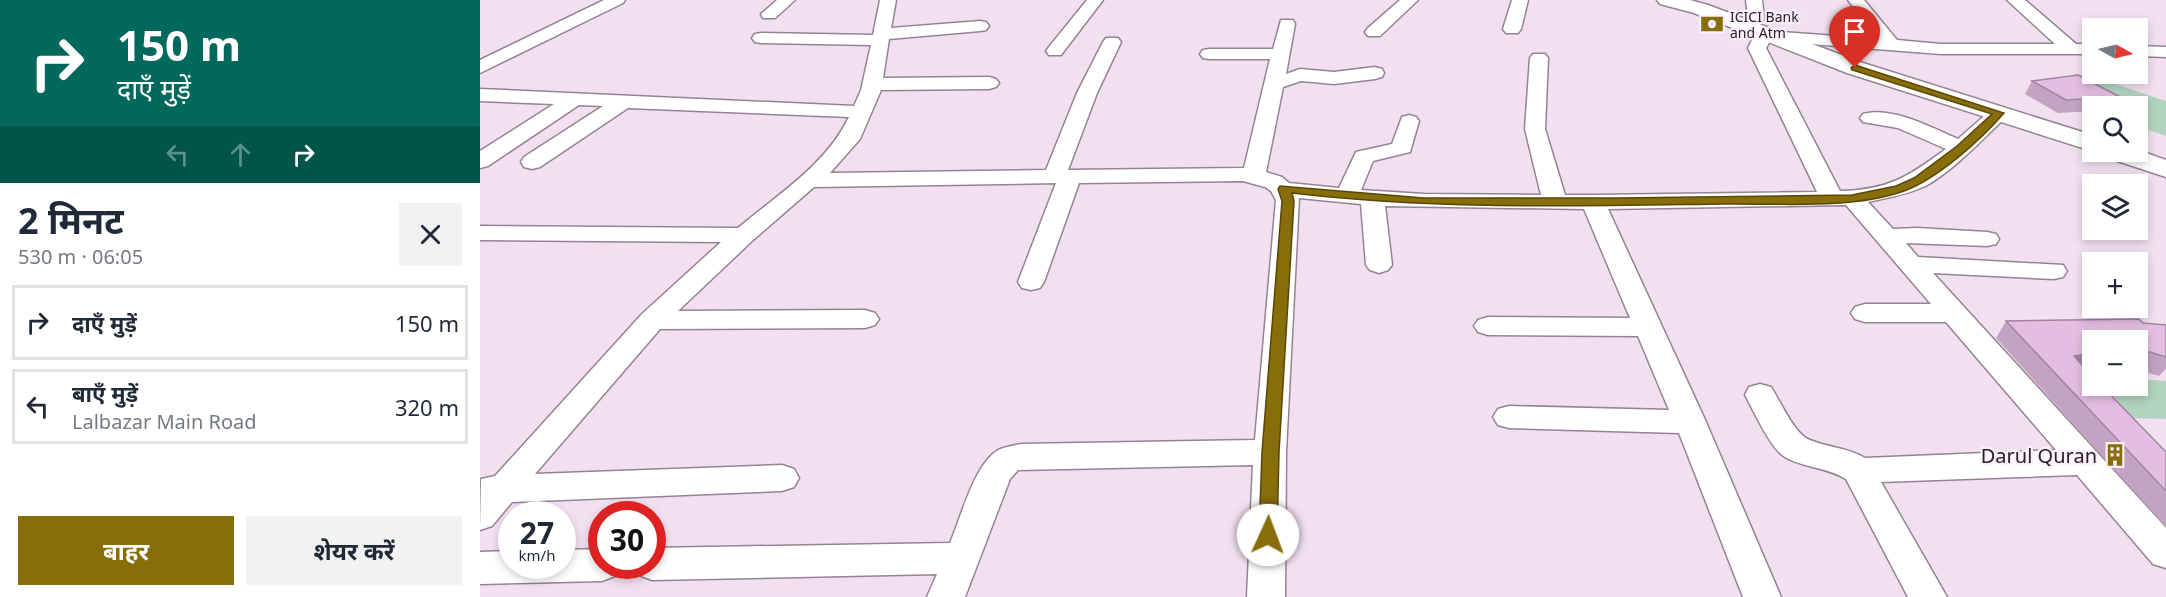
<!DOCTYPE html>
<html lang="hi">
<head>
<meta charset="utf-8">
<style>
  body { margin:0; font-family:"Noto Sans","Noto Sans Devanagari",sans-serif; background:#f2f2f3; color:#1f2937; height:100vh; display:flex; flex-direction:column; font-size:22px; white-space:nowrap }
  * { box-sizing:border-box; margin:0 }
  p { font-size:20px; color:#747a83 }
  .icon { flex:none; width:33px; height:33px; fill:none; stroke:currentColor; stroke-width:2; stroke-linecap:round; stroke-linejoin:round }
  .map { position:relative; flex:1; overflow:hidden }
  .panel { display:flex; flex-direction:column; background:#fff; width:480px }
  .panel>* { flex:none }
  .guide { background:#00695c; color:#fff; overflow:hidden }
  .needle { width:39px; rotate:98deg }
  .controls { position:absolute; left:1602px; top:18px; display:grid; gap:12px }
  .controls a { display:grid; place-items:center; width:66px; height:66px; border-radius:0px; background:#fff; box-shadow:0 3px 9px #0003; font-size:30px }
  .speed { position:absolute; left:18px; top:501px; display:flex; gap:12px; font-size:30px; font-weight:700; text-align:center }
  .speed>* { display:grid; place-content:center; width:78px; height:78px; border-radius:50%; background:#fff; box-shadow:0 3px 9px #0003; line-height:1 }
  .speed small { font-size:15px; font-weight:400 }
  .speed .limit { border:9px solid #d22; background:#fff; color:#111 }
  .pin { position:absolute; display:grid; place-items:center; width:51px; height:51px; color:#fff; margin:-62px -26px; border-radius:50% 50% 50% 0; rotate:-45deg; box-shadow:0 0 6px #0007 }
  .pin .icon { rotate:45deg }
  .me { position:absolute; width:66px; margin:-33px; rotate:2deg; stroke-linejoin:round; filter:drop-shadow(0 0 4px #0008) }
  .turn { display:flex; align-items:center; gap:21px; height:126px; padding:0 18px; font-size:27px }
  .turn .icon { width:78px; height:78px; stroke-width:2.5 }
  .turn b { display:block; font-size:42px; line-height:51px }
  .lanes { display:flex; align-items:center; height:57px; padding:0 18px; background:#0003; justify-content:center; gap:30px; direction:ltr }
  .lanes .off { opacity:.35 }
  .round { display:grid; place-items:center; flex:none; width:63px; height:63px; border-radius:0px; background:#f2f2f3 }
  .summary { display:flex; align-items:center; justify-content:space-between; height:102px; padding:0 18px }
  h1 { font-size:36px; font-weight:700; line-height:45px }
  .button { display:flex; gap:12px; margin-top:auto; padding:12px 18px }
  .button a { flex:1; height:69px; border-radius:0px; background:#886d0b; color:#fff; font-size:24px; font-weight:700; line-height:69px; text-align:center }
  .button a+a { background:#f2f2f3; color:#1f2937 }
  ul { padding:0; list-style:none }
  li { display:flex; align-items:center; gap:18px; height:75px; margin:0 12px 9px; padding:0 6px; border:3px solid #e0e1e3; border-radius:0px }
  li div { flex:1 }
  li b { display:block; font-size:22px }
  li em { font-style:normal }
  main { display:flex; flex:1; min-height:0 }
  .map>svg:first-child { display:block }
  .green { fill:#b3d3c1 }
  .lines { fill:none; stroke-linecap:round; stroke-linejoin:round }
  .minor-casing { stroke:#948493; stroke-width:3 }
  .major-casing { stroke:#948493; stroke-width:3 }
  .minor { fill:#fff; fill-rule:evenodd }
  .major { fill:#fff; fill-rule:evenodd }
  .wall { fill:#c4a3c2 }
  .shaded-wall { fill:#a0859e }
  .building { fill:#e4bee2; stroke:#a0859e; stroke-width:1.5 }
  .route { fill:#886d0b; stroke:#584707; stroke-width:1.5 }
  .labels { text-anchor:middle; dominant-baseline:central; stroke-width:4.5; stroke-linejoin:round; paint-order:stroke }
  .far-poi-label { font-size:14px; fill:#282228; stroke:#fdeffc; text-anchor:start }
  .near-poi-label { font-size:20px; fill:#282228; stroke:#fdeffc; text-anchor:end }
</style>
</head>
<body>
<main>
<section class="panel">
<div class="guide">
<div class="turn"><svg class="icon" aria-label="right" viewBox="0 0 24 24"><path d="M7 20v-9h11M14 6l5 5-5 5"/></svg><div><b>150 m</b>दाएँ मुड़ें</div></div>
<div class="lanes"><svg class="icon off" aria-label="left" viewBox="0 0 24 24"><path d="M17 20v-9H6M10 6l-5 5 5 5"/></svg><svg class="icon off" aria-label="ahead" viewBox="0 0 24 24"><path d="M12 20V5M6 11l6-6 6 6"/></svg><svg class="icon" aria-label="right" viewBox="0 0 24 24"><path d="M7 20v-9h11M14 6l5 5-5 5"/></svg></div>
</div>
<div class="summary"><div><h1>2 मिनट</h1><p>530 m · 06:05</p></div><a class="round"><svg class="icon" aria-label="close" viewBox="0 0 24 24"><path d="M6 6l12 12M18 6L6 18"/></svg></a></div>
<ul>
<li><svg class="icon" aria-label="right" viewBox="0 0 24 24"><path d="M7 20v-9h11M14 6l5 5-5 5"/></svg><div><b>दाएँ मुड़ें</b></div><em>150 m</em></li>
<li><svg class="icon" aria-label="left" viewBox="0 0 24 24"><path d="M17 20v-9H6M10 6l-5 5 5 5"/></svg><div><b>बाएँ मुड़ें</b><p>Lalbazar Main Road</p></div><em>320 m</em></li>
</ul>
<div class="button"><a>बाहर</a><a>शेयर करें</a></div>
</section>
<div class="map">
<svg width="1686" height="597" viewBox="0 0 1686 597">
  <rect width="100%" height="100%" fill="#f2e0f1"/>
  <!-- green -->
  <path class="green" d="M 1608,75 L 1686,101 L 1686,136 L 1665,129 L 1658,131 L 1658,106 L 1624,106 L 1590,89 Z
    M 1658,379 L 1686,381 L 1686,419 L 1652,418 L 1626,386 L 1658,386 Z"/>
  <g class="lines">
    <!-- minor casing -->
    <g class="minor-casing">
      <path id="minor" d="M 124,0 L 145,0 L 143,3 L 0,73 L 0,60 Z
        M 297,0 L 315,0 L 295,18 L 283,18 L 281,14 Z
        M 400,0 L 416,0 L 411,28 L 500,21 L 506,22 L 509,26 L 506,30 L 500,31 L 409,39 L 403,78 L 509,77 L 516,79 L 519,83 L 516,87 L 509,89 L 401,90 L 380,139 L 350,173 L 566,170 L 597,93 L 623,42 L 626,38 L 638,38 L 641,42 L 617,93 L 588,170 L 764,168 L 790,59 L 729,59 L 723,58 L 720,54 L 723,50 L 729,49 L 793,49 L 801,20 L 813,20 L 815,24 L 806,74 L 820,69 L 854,72 L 895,67 L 902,69 L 904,73 L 902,77 L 895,79 L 854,84 L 821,81 L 803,87 L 786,172 L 802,177 L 809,183 L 859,188 L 876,152 L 912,144 L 922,117 L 929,115 L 936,117 L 939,121 L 930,152 L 893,161 L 881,190 L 944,194 L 1061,195 L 1045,129 L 1050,58 L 1053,54 L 1065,54 L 1068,58 L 1065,129 L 1085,195 L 1113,195 L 1337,192 L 1268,48 L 1274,36 L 1287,31 L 1398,39 L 1368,0 L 1384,0 L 1417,40 L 1461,44 L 1575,44 L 1527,0 L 1545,0 L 1596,44 L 1612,44 L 1612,54 L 1461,54 L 1290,41 L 1286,48 L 1360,191 C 1408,190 1428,177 1466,149 L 1418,128 L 1383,122 L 1380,118 L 1383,114 C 1412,106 1452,128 1478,139 L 1512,109 L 1526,109 L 1529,113 L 1526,117 C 1505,137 1469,175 1443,187 C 1425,195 1407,198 1388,202 L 1413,229 L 1437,228 L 1507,232 L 1516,234 L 1519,239 L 1516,244 L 1507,246 L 1426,243 L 1438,257 L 1583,265 L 1587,271 L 1583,277 L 1574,279 L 1453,273 L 1686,528 L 1686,568 L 1673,564 L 1597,475 L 1401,482 L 1467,597 L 1428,597 L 1366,479 C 1347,467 1320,467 1305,457 C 1290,448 1274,411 1265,395 L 1269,387 L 1280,384 L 1291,387 C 1300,401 1313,430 1326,438 C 1339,446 1367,447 1385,458 L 1576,450 L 1466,322 L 1385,322 L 1375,319 L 1371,313 L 1375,307 L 1385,304 L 1451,304 L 1366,205 L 1128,209 L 1226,422 L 1301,597 L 1263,597 L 1199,433 L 1029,428 L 1018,425 L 1013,417 L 1018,409 L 1029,406 L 1189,410 L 1158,336 L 1008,335 L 998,332 L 994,326 L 998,320 L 1008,317 L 1150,318 L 1104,209 L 905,206 L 912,265 L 908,270 L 899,273 L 890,270 L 886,265 L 881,204 L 819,198 L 806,452 L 805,597 L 767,597 L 773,465 L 538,470 L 530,479 L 485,597 L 447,597 L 457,574 L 172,580 L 159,575 L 154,566 L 172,566 L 172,548 L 470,543 C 481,517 493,470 514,453 C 520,447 533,446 541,444 L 775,440 L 796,200 L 791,191 L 785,187 L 763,181 L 599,183 L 564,282 L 560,288 L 551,290 L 542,288 L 538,282 L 576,183 L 334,187 L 273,240 L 198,311 L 385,310 L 395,313 L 399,319 L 395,325 L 385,328 L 180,329 L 55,474 L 302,465 L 314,469 L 319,478 L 314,487 L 302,491 L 32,502 L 12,526 L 0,530 L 1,479 L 15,476 L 162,314 L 241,242 L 0,240 L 0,226 L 258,228 C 297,195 346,165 369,117 L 148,108 L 60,167 L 52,169 L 44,167 L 41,162 L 44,157 L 123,106 L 99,105 L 8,166 L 0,168 L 0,151 L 74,104 L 0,101 L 0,89 L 374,106 L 381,90 L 391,45 L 281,43 L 275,42 L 272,38 L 275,34 L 281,33 L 393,35 Z
        M 607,0 L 623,0 L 581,55 L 569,55 L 566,51 L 569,47 Z
        M 920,0 L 938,0 L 900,36 L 888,36 L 885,32 L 888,28 Z
        M 1032,0 L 1048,0 L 1041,29 L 1038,33 L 1026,33 L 1023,29 Z
        M 1266,0 L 1282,0 L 1284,19 C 1278,28 1272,33 1261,31 L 1258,27 L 1268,18 Z
        M 1658,46 L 1686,47 L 1686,57 L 1658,56 Z
        M 122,549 L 122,566 L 140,566 L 135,576 L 122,581 L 0,584 L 0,552 L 32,551 L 32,566 L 82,566 L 82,550 Z"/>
    </g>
    <!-- major casing -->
    <g class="major-casing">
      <path id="major" d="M 1177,0 L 1210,0 L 1228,5 L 1383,63 L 1612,135 L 1612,151 L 1367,73 L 1214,13 L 1180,4 Z
        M 1658,150 L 1686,160 L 1686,177 L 1628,158 L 1624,152 Z"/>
    </g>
    <!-- minor -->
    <use href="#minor" class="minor"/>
    <!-- major -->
    <use href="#major" class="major"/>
  </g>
  <!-- wall -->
  <path class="wall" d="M 1552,81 L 1640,97 L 1634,106 L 1612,106 L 1612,111 L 1578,113 L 1545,94 Z
    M 1526,321 L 1663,323 L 1686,325 L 1686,369 L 1679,376 L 1658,370 L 1658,340 L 1612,340 L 1607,370 L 1686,452 L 1686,527 L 1516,338 Z"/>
  <!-- shaded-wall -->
  <path class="shaded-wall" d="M 1612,353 L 1612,369 L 1581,374 L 1594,356 Z"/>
  <!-- building -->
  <path class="building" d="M 1598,75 L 1640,97 L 1586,100 L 1552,81 Z
    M 1659,319 L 1663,323 L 1686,325 L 1686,357 L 1670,352 L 1658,352 L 1658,340 L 1612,340 L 1612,353 L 1594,356 L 1612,376 L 1612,386 L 1622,386 L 1686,452 L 1686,491 L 1526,321 Z"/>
  <!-- route -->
  <path class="route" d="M 1375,65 L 1524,113 C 1501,140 1457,179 1424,191 C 1370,210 1300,203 1243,204 C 1099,206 955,210 812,193 L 814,201 L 799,452 L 797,535 L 794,540 L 788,542 L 781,540 L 779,535 L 782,452 L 802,201 L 798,189 L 800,186 L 944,198 L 1137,198 L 1372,195 L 1416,186 L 1434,178 L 1477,146 L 1512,114 L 1372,70 L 1371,68 Z"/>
  <!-- icons -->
  <defs>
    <g id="bank-bare" transform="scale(1.8)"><path d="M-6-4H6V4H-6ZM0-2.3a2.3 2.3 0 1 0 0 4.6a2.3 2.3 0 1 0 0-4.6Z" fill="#886d0b" stroke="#fdeffc" stroke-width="2.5" paint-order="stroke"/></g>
    <g id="building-bare" transform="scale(1.8)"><path d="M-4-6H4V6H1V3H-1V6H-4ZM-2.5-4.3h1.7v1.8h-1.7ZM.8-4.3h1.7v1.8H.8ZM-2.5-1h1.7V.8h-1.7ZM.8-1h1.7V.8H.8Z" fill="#886d0b" stroke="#fdeffc" stroke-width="2.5" paint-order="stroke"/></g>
  </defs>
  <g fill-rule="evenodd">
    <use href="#bank-bare" x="1232" y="24"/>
    <use href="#building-bare" x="1635" y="455"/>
  </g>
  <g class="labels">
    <!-- far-poi labels -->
    <g class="far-poi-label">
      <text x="1250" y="16">ICICI Bank<tspan x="1250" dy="16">and Atm</tspan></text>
    </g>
    <!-- near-poi labels -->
    <g class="near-poi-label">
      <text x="1617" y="455">Darul Quran</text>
    </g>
  </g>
</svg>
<div class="controls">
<a><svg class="needle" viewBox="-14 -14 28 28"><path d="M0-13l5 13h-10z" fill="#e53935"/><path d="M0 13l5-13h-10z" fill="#747a83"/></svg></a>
<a><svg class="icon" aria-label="search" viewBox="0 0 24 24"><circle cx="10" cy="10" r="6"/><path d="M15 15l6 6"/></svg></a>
<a><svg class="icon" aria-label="layers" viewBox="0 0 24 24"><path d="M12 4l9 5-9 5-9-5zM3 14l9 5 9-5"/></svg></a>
<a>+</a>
<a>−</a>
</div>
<div class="speed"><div>27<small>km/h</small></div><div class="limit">30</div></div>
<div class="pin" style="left:1375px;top:68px;background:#d93025"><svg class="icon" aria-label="arrive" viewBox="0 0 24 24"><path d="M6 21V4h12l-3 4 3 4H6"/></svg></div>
<svg class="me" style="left:788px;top:535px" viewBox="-20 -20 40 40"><circle r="19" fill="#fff"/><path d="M0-13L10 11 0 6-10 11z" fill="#886d0b"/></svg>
</div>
</main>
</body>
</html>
